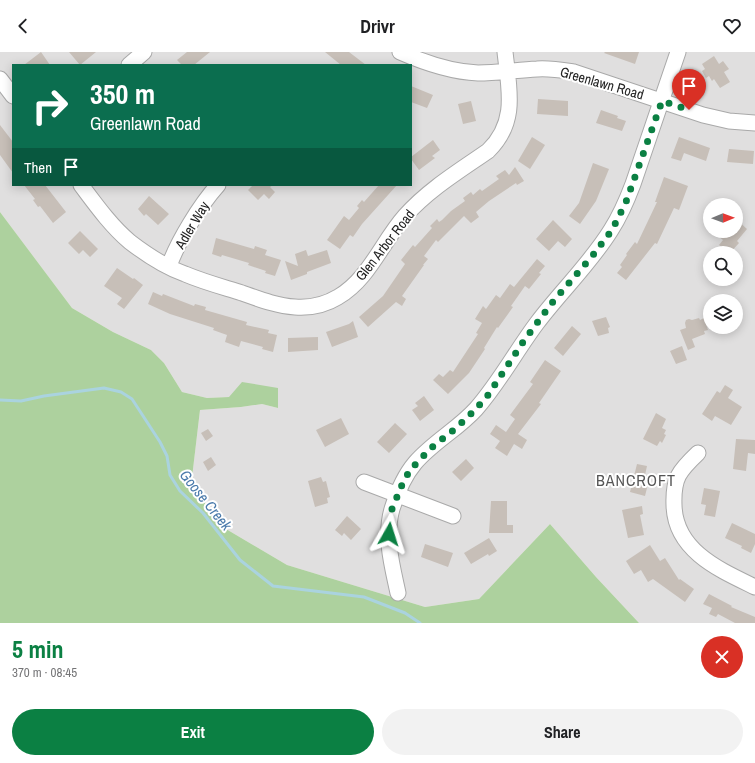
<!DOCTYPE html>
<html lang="en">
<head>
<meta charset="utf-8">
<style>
  body { margin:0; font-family:"Archivo Narrow",sans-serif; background:#f2f2f2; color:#202124; height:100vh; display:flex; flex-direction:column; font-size:15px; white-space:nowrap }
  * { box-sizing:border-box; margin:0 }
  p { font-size:13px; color:#757577 }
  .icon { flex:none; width:22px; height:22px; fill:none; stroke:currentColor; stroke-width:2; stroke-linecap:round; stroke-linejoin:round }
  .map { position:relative; height:571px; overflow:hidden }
  .details { display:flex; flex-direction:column; background:#fff; flex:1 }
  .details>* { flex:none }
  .top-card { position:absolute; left:12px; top:12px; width:400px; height:122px; border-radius:0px; box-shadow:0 2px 10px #0003; background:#0b6e4f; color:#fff; overflow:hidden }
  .needle { width:26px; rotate:89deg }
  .buttons { position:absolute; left:703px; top:146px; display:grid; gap:8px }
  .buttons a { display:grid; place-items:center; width:40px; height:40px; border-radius:50%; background:#fff; box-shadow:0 2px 10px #0003; font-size:20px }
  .pin { position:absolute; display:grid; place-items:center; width:34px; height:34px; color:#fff; margin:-41px -17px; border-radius:50% 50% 50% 0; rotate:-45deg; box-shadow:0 0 4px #0007 }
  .pin .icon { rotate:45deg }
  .me { position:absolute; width:44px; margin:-22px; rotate:6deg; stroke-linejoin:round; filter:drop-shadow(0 0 3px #0008) }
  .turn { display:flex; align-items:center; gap:14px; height:84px; padding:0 12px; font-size:18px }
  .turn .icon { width:52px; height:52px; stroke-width:2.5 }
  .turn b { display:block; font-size:28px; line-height:34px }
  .then { display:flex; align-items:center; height:38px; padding:0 12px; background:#0003; gap:8px; font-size:15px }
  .round { display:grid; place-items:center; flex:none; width:42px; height:42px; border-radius:21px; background:#f2f2f2 }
  .head { display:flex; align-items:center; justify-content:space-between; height:68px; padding:0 12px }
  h1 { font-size:24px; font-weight:700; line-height:30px; color:#0b8043 }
  .button { display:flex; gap:8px; margin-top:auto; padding:8px 12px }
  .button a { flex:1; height:46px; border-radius:24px; background:#0b8043; color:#fff; font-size:16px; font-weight:700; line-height:46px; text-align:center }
  .button a+a { background:#f2f2f2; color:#202124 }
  header { display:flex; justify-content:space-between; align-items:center; height:52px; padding:0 12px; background:#fff; font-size:18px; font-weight:700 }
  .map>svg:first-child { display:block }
  .residential { fill:#e0dfdf; fill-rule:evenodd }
  .forest { fill:#add19e }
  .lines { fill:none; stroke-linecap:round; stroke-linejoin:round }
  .stream { stroke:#aad3df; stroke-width:3 }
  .building { fill:#c7bfb8 }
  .minor-casing { stroke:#a9a9a9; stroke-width:17 }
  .minor { stroke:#fff; stroke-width:15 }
  .route { stroke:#0b8043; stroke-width:7; stroke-dasharray:0 12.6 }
  .labels { text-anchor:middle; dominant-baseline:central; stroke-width:4; stroke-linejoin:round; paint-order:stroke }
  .street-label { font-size:14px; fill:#222; stroke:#fff }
  .water-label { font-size:15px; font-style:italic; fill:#4a7aab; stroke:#fff }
  .quarter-label { font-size:16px; letter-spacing:1px; fill:#555; stroke:#fff }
</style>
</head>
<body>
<header><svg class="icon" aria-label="back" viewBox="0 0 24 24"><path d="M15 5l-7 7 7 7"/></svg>Drivr<svg class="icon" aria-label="heart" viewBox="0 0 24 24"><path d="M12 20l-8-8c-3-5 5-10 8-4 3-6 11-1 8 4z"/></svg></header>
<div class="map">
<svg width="755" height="571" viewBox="0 0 755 571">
  <rect width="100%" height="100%" fill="#f2efe9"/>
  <!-- residential -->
  <path class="residential" d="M 0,0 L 755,0 L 755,571 L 639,571 L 596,525 L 550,472 L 479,547 L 425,555 L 287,513 L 226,477 L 191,434 L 200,358 L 241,355 L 262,352 L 278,356 L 278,336 L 230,345 L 207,346 L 182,340 L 164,311 L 151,298 L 113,280 L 72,256 L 0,160 ZM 13,13 L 411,13 L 411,133 L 13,133 ZM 710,153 L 736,153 L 736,179 L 710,179 ZM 710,201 L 736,201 L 736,227 L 710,227 ZM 710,249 L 736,249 L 736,275 L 710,275 Z"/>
  <!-- forest -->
  <path class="forest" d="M 0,160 L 72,256 L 113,280 L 151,298 L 164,311 L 182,340 L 207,346 L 229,345 L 242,330 L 278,336 L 278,356 L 262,352 L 241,355 L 200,358 L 191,434 L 226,477 L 287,513 L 425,555 L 479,547 L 550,472 L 596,525 L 639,571 L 0,571 Z"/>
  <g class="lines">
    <!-- stream -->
    <path class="stream" d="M 0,348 L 21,349 L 44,344 L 104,336 L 121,340 L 132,347 L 160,390 L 167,404 L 170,423 L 180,439 L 203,461 L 240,508 L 273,534 L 364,545 L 405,561 L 420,571"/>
  </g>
  <!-- building -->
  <path class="building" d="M 41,0 L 50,13 L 24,13 Z
    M 69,0 L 96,0 L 80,13 Z
    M 187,0 L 210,0 L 194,13 L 182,13 L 177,8 Z
    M 325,0 L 349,0 L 366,13 L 341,13 Z
    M 605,0 L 639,0 L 635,12 L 604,1 Z
    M 714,4 L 719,12 L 723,9 L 729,17 L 724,20 L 730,30 L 720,36 L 714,27 L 712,29 L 709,24 L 706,26 L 702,19 L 705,17 L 702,12 Z
    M 411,34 L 433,43 L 427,56 L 411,50 Z
    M 538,47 L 568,49 L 568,64 L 537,62 Z
    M 471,49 L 476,69 L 463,72 L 458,52 Z
    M 601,58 L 618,64 L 617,66 L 626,69 L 622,79 L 596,71 Z
    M 0,73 L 13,90 L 13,121 L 0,103 Z
    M 532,85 L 545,93 L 530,117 L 518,109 Z
    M 679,85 L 710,96 L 706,109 L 684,101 L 681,109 L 671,106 Z
    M 433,88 L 440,98 L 432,104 L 435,106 L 419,118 L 411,107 L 411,105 Z
    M 729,97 L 754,99 L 753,112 L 727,110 Z
    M 593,111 L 609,117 L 596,149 L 580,172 L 569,164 L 579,151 Z
    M 515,115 L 524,129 L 517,133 L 516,131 L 489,149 L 476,160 L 479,165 L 471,171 L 464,164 L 438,190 L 436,188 L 424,204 L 428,207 L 423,213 L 424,213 L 402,244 L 406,247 L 402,254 L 396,250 L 368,275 L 359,265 L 383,244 L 405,212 L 401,208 L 413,193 L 415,195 L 432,176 L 430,174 L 437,167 L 439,170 L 442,168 L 451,159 L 465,149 L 463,146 L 471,140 L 473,143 L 480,137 L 482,139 L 499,127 L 496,124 L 505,118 L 509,123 Z
    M 664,125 L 688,134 L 679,158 L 674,156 L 657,192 L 655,191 L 626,228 L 617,221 L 622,215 L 620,213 L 627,203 L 626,202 L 635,190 L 637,192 L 657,150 L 655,150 Z
    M 24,133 L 45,133 L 66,160 L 53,171 L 40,154 L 38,155 L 33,148 L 35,147 Z
    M 253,133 L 273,133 L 270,135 L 275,140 L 269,147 L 264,142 L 258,148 L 248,138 Z
    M 379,133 L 397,133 L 362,172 L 353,185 L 350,183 L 340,197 L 327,188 L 344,164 L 349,168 L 359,156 L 357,154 L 362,148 L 364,150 Z
    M 149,144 L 169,162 L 158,173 L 146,162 L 144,164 L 138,157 Z
    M 736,167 L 747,177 L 737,189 L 739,191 L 730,201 L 719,193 L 723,188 L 712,179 L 736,179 Z
    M 553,168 L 572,187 L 565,195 L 558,189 L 549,199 L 536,187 Z
    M 80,179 L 98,197 L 90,205 L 83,198 L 79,202 L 68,191 Z
    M 216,186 L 254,197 L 255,194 L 267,198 L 265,203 L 281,208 L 275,224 L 265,221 L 266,219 L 248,213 L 249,211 L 222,203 L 221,205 L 212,202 Z
    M 306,198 L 308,204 L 327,198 L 331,211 L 307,220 L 307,222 L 291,228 L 285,209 L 298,214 L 295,202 Z
    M 537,207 L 545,214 L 539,221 L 541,222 L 529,237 L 525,234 L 511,254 L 513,255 L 498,276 L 497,275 L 492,283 L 484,296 L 485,297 L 469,321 L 448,342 L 433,328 L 439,322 L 443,325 L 450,318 L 453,320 L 478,282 L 476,281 L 482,271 L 475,267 L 483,254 L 486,257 L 496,243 L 500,246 L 510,232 L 514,235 Z
    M 117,216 L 133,227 L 134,226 L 143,233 L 124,257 L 117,252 L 122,246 L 104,234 Z
    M 153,240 L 162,244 L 163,242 L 194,254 L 195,252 L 206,255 L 205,258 L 247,270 L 246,273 L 269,278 L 268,281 L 277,283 L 273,300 L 262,297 L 263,295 L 241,289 L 239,295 L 225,290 L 227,283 L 213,278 L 214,276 L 170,262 L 148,252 Z
    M 606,265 L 610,275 L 608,276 L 609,281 L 598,284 L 592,269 Z
    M 699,266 L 700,268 L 704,266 L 708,278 L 704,279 L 705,282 L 692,287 L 695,295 L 688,298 L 680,278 L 686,276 L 685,271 L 686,268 L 689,267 L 692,268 Z
    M 353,269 L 358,285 L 332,295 L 326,280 L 349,272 Z
    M 572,274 L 581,282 L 563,304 L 554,296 Z
    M 318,285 L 318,298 L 288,300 L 288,286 Z
    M 682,294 L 687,308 L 676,312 L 670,299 Z
    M 545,308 L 561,319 L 539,351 L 541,352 L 518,382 L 527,388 L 522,397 L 514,392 L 507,404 L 495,396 L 500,389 L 490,382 L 496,373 L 506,380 L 515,367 L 510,363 L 533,332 L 530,330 Z
    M 725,333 L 733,338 L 728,346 L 742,355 L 731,373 L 715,364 L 712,369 L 702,362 L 717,339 L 720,341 Z
    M 424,344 L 434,358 L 420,369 L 412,358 L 418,354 L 415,351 Z
    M 656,361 L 666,367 L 662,376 L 666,378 L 664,382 L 666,383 L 662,391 L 660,389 L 657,394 L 643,387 Z
    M 341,366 L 349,382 L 325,395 L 316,378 Z
    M 395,371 L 407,382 L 389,401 L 377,390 Z
    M 208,377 L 213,384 L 206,389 L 201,381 Z
    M 736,387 L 755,388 L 755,402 L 748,401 L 746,419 L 733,417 Z
    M 211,405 L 216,413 L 208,419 L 203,410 Z
    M 466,407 L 474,416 L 461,429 L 452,420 Z
    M 637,412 L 647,414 L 645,423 L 650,424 L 645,444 L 630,440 Z
    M 321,425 L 323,430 L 326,429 L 330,445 L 327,446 L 328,451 L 315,455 L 308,429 Z
    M 704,436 L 720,439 L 715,465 L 704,463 L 706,453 L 701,452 Z
    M 491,449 L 507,449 L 507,473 L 513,473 L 513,481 L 489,481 Z
    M 642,454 L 643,462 L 640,463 L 644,483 L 628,486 L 622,458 Z
    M 347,464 L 361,477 L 351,488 L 344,481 L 342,484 L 335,478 Z
    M 732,471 L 755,482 L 755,492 L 751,501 L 741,496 L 742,494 L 725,486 Z
    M 489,486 L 497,499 L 489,504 L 488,502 L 471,512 L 464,501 Z
    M 425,492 L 453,501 L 448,515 L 421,505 Z
    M 650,493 L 660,509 L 665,506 L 679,528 L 680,527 L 694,537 L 685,550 L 653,527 L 648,530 L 641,518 L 634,522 L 626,509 Z
    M 709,542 L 732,554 L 731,555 L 755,565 L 755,571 L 735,571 L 718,562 L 716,565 L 709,562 L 712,556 L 703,552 Z"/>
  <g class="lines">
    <!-- minor casing -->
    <g class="minor-casing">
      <path id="minor" d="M 400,0 C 425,11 451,20 478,21 C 498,21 517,18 537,17 C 549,16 561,18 574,20 L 703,63 L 729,69 L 755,71
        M 129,13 L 144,0
        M 0,27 L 13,44
        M 81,133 C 96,153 111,174 130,190 C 147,203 165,215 185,222 C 204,230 223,235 242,241 C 259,247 277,254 295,255 C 309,256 325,253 338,245 C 369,227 382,190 405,164 C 428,138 459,119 488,99 C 518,70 509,37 505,0
        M 169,214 C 178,189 200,153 218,133
        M 698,401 C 679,419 673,426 674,453 C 675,499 720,518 755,535
        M 364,430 L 453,464
        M 398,541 C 392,513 384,485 392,457 C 397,441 404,424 415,411 C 433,390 458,377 476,357 C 499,331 516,299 537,271 C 561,239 590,212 611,178 C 620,164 627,148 633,132 L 678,0"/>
    </g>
    <!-- minor -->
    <use href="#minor" class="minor"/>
  </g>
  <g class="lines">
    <!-- route -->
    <path class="route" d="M 389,482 L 392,457 L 404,428 L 411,417 L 431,396 L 456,376 L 475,358 L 488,343 L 523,290 L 551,252 L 593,203 L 612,178 L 626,150 L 662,49 L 689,58"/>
  </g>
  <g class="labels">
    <!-- street labels -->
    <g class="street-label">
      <text transform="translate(602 31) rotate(16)">Greenlawn Road</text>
      <text transform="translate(192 173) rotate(-59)">Adler Way</text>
      <text transform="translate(385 193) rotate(-52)">Glen Arbor Road</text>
    </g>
    <!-- water labels -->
    <g class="water-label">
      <text transform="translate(206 448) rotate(51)">Goose Creek</text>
    </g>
    <!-- quarter labels -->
    <g class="quarter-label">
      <text x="636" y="428">BANCROFT</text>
    </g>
  </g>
</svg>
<div class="buttons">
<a><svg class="needle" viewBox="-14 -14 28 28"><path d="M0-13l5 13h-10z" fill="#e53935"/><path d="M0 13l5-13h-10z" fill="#757577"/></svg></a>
<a><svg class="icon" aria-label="search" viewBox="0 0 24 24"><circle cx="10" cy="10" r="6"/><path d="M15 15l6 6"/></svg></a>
<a><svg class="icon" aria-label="layers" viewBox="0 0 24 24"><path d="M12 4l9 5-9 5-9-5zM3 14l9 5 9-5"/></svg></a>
</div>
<div class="pin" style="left:689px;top:58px;background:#d93025"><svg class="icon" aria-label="arrive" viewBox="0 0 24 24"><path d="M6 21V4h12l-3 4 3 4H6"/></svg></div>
<svg class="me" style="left:389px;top:482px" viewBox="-20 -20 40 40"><path d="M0-17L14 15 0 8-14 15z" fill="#0b8043" stroke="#fff" stroke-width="4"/></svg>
<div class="top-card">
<div class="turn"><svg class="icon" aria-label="right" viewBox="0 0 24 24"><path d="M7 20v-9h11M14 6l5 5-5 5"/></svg><div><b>350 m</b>Greenlawn Road</div></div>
<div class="then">Then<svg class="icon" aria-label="arrive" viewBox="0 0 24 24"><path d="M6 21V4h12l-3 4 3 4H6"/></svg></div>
</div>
</div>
<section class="details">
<div class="head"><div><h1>5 min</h1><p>370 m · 08:45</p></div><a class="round" style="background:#d93025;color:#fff"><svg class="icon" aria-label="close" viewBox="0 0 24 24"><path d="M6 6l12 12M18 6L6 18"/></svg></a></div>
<div class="button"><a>Exit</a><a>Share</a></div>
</section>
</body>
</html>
